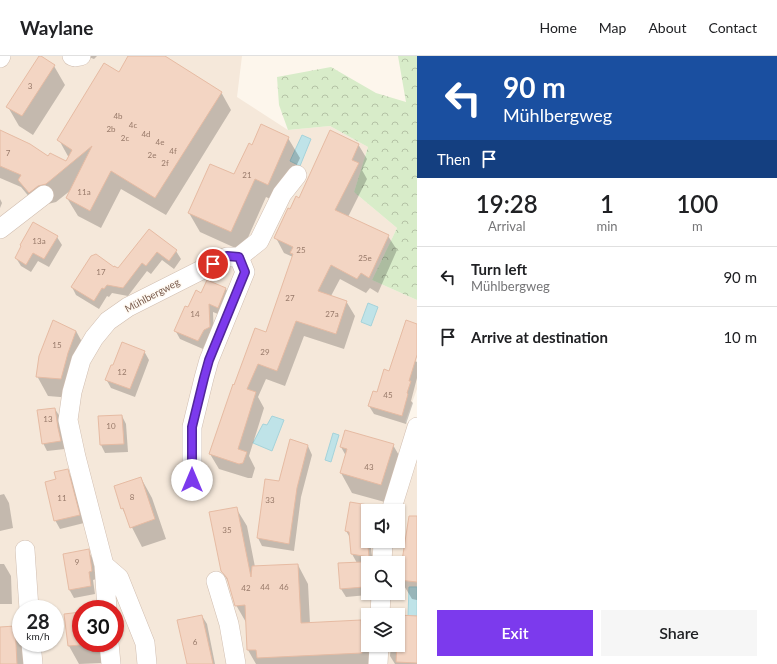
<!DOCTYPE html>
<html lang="en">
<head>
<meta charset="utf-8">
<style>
  body { margin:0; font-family:Lato,sans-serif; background:#f6f6f6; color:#202124; height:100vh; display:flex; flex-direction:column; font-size:15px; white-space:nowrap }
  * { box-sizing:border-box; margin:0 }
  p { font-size:13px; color:#757577 }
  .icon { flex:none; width:22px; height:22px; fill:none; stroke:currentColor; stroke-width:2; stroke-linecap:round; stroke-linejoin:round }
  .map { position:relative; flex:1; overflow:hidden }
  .sheet { display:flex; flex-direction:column; background:#fff; width:360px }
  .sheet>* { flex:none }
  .banner { background:#1a4fa0; color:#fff; overflow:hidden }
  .tools { position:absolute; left:361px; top:448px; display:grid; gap:8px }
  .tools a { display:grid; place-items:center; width:44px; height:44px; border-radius:0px; background:#fff; box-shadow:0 1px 3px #0004; font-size:20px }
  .speed { position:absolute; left:12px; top:544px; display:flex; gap:8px; font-size:20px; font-weight:700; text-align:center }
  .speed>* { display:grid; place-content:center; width:52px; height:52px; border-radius:50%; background:#fff; box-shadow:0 1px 3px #0004; line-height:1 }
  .speed small { font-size:10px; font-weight:400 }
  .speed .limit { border:6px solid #d22; background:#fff; color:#111 }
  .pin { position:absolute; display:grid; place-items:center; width:34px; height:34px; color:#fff; margin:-17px; border:2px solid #fff; border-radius:50%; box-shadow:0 1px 4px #0007 }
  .me { position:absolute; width:44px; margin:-22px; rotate:0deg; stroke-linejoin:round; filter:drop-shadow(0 0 3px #0008) }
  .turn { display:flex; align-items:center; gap:14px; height:84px; padding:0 20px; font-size:18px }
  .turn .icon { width:52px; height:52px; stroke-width:2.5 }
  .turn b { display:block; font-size:28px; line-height:34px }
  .then { display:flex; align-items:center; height:38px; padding:0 20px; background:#0003; gap:8px; font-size:15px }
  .eta { display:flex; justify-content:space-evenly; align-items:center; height:68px; text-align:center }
  .eta b { font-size:24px; font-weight:600; line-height:28px }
  .action { display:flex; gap:8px; margin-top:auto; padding:8px 20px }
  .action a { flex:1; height:46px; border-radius:0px; background:#7c3aed; color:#fff; font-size:16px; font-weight:600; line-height:46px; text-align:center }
  .action a+a { background:#f6f6f6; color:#202124 }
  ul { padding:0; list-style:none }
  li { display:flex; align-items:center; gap:12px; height:60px; padding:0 20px; border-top:1px solid #e0e0e0 }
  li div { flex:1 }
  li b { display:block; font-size:15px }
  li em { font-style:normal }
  header { display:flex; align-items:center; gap:24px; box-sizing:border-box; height:56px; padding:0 20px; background:#fff; border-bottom:1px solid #e0e0e0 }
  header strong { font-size:19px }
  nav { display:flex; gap:22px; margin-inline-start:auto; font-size:14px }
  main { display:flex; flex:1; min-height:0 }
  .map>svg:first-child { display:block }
  .residential { fill:#f5e8da; fill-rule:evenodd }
  .forest { fill:url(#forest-crowns) }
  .water { fill:#bfe3e8; stroke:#a5d3da }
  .shadow { fill:#0003 }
  .building { fill:#f3d5c3; stroke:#e6bba3 }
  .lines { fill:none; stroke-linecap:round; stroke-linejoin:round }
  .minor-casing { stroke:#d1beb0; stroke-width:20 }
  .minor { stroke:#fff; stroke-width:19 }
  .route-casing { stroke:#51269a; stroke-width:10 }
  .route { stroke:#7c3aed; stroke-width:7 }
  .labels { text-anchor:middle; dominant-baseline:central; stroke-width:3; stroke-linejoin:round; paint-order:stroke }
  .number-label { font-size:8px; fill:#987a6a }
  .street-label { font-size:10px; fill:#7a5c4d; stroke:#fffaf3 }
</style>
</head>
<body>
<header>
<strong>Waylane</strong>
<nav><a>Home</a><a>Map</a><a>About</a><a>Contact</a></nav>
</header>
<main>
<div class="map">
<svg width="417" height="608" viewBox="0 0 417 608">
  <defs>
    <pattern id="forest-crowns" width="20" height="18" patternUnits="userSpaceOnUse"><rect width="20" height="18" fill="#d8ecc9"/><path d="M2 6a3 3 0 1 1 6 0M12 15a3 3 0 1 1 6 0" fill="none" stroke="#b4c2a5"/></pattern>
  </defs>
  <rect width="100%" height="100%" fill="#fdf6ec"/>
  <!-- residential -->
  <path class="residential" d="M 0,0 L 242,0 L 237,41 L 288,74 L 330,70 L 368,91 L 354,136 L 397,172 L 372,224 L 417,244 L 417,333 L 405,366 L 417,370 L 417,608 L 0,608 ZM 368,455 L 398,455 L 398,485 L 368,485 ZM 368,507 L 398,507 L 398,537 L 368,537 ZM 21,553 L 55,553 L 55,587 L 21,587 ZM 81,553 L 115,553 L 115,587 L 81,587 ZM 368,559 L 398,559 L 398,589 L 368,589 Z"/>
  <!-- forest -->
  <path class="forest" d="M 398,0 L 417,0 L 417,244 L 372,224 L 397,172 L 354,136 L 368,91 L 330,70 L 288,74 L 279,49 L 277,21 L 331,11 L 376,37 L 406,46 Z"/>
  <!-- water -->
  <path class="water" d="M 302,79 L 311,83 L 300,110 L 290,105 Z
    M 368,247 L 378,251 L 371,270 L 361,266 Z
    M 272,360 L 284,364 L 272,395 L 253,387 L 263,368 L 267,369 Z
    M 333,377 L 339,379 L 331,406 L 325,404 Z
    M 409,531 L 417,531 L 417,560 L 408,560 Z"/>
  <!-- shadow -->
  <path class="shadow" d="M 86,0 L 97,0 L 94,3 Z
    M 129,0 L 164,0 L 221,36 L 231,54 L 166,159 L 121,133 L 101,172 L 78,160 L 67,142 L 71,134 L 56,146 L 48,148 L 40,154 L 21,131 L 0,122 L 0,75 L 48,101 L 67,106 L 69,102 L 59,84 L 119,17 Z
    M 54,10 L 65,29 L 33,79 L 19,70 L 8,51 Z
    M 288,82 L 300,102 L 279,147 L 266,141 L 242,195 L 200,176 L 189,157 L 235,120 L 252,90 Z
    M 358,88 L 367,103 L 362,114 L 367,123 L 348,161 L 388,180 L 397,194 L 378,237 L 370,232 L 366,237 L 340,223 L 331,240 L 346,245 L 355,260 L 344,293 L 304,280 L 285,330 L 266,323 L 258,341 L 264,352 L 249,400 L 255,412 L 252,422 L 248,422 L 219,413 L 210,398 L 235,330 L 266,277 L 293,201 L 284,197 L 276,182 L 290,154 L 300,143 Z
    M 0,143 L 2,147 L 0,152 Z
    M 149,174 L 176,195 L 181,203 L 174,213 L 162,204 L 151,218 L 147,215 L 128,240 L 112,237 L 109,241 L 107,240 L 99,253 L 76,239 L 72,231 L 118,214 Z
    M 57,181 L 62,189 L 49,211 L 38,205 L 31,216 L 21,210 L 16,202 Z
    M 207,225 L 226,233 L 231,241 L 223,260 L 213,256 L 214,280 L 208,282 L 203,293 L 180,283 L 175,274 L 189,252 L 202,238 Z
    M 417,269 L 417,300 L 415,305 L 417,306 L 417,322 L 411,345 L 413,347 L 406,368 L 374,358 L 369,350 Z
    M 76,275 L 87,295 L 72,342 L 48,340 L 37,320 Z
    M 144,295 L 149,304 L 135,341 L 111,332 L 106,323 Z
    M 55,353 L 60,361 L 65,393 L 47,395 L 43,387 Z
    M 122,360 L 126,368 L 128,396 L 105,397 L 101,389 L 100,361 Z
    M 393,389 L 404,408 L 392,448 L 352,437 L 341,417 L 346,400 L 341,391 Z
    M 308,390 L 312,399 L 301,441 L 294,495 L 262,490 L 258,482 L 279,426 Z
    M 67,414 L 72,422 L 84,467 L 60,473 L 55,464 L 57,424 Z
    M 141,422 L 152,442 L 166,483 L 142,491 L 122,452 Z
    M 4,438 L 9,447 L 13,472 L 0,475 L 0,439 Z
    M 351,447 L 374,451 L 377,455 L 368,455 L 368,485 L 370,485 L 373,507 L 368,507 L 368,508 L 362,507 L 366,515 L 368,539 L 346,541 L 341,533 L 357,507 L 352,498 L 351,483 L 346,475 Z
    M 236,452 L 247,470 L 255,511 L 298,509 L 308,528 L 310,568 L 360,566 L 368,579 L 368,589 L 371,589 L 372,608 L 256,608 L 248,594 L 247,568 L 236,549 L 230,529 L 222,515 Z
    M 417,472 L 417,544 L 412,543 L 400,523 Z
    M 88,495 L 93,503 L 96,523 L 93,524 L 95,538 L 74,542 L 69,533 Z
    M 0,508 L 4,508 L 11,520 L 12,548 L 0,548 Z
    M 81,557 L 81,587 L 100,587 L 102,607 L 79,608 L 69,590 L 65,559 Z
    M 202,560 L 207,568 L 215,608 L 188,608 Z
    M 398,560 L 417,561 L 417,608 L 395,608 L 390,600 L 391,589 L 398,589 Z
    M 14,571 L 21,583 L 21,587 L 24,587 L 27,608 L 0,608 L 0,572 Z"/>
  <!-- building -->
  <path class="building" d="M 39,0 L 41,0 L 55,9 L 22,60 L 6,51 Z
    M 128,0 L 165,0 L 222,36 L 155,142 L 111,115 L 90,155 L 66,142 L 92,90 L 46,128 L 38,130 L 29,137 L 18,124 L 21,119 L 0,110 L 0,74 L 30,88 L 48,100 L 50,97 L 66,105 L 72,94 L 57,84 L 104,7 L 119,16 Z
    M 261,68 L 289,81 L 268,129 L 255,123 L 231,176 L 188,157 L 210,108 L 234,118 L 249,87 L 252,89 Z
    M 330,74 L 359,88 L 352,104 L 359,107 L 335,154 L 389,179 L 369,222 L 361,217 L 357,223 L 331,209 L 318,235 L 347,245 L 336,278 L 296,265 L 277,315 L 258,308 L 247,333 L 256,336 L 238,393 L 247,396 L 243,407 L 239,408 L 209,398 L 233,328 L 234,329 L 255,272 L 266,276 L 293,198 L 290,197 L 293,191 L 274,182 L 288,152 L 290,153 L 296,140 L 299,142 Z
    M 33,166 L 58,180 L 44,203 L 33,197 L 26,209 L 15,202 L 21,190 L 20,189 Z
    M 149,173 L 177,194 L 169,205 L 157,196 L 146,210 L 142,207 L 123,232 L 107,229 L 104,233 L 102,232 L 94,245 L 71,231 L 91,200 L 96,198 L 114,211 L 114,210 L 118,212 Z
    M 207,224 L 226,232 L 218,252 L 209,248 L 210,271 L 204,274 L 198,285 L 174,275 L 185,250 L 188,251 L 196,234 L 201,237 Z
    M 53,264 L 76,275 L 68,297 L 61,323 L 36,321 L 39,300 Z
    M 406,264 L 417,268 L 417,299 L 409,325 L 411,325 L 407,337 L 408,338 L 402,360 L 368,350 L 373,335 L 377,336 L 384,313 L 389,315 Z
    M 122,286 L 145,295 L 130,333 L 105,324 L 111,309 L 113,309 Z
    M 55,352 L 58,372 L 61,385 L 42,388 L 37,354 Z
    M 122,359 L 124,388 L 100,389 L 98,360 Z
    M 345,374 L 394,388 L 381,429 L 340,417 L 347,393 L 340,391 Z
    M 290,383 L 308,389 L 297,432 L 289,488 L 257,482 L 265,423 L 279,425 Z
    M 68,413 L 80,459 L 54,465 L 45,426 L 56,423 L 54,416 Z
    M 141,421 L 155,463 L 130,472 L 123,452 L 121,453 L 114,430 Z
    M 350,446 L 368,449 L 368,472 L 367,480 L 369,501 L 351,498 L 349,476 L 345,475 Z
    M 237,451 L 251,521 L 252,510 L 298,508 L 301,567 L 361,564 L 362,597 L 257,602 L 256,594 L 247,594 L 245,549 L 235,550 L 227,522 L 221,515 L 209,456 Z
    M 409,460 L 417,460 L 417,526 L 399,524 Z
    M 89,493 L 92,515 L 89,516 L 91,530 L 69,534 L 63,498 Z
    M 362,506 L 364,531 L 340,533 L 338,507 Z
    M 81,556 L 81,589 L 68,590 L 64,558 Z
    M 202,559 L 213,608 L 187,608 L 177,564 Z
    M 398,559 L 417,560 L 417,607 L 396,606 L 397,589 L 398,589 Z
    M 15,570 L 17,608 L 0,608 L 0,571 Z"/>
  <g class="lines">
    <!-- minor casing -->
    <g class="minor-casing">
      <path id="minor" d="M 72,0 L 75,1 L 81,0
        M 0,2 L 1,0
        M 0,173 L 44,139
        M 239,201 L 259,185 L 282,138 L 297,119
        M 391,455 L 417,371
        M 25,494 L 29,553
        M 382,507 L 383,485
        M 104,509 L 119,522 L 145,587 L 147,608
        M 216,525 L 229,568 L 236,608
        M 107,553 L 104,509 L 76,401 L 68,364 L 72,336 L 81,304 L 94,282 L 108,265 L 128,251 L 227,201 L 239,201 L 245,216 L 209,304 L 204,322 L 192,371 L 192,424
        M 380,559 L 381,537
        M 31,587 L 33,608
        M 109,587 L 111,608
        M 378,608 L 379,589"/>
    </g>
    <!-- minor -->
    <use href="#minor" class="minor"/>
  </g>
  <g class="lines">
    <!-- route casing -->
    <g class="route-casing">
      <path id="route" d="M 192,424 L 192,371 L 204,322 L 209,304 L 245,216 L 239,201 L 227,200 L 213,208"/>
    </g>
    <!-- route -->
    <use href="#route" class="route"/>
  </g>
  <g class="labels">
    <!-- number labels -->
    <g class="number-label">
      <text x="30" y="30">3</text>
      <text x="118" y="60">4b</text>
      <text x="133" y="69">4c</text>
      <text x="111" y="73">2b</text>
      <text x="146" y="78">4d</text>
      <text x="125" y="82">2c</text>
      <text x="160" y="86">4e</text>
      <text x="173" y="95">4f</text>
      <text x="8" y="97">7</text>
      <text x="152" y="99">2e</text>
      <text x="165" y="107">2f</text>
      <text x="247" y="119">21</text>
      <text x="84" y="136">11a</text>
      <text x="39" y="185">13a</text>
      <text x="301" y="194">25</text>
      <text x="365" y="202">25e</text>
      <text x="101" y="216">17</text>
      <text x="290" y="242">27</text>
      <text x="195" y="258">14</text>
      <text x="332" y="258">27a</text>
      <text x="57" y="289">15</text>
      <text x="265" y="296">29</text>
      <text x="122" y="316">12</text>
      <text x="388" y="339">45</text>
      <text x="48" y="363">13</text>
      <text x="111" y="370">10</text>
      <text x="369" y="411">43</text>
      <text x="132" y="441">8</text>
      <text x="62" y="442">11</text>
      <text x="270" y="444">33</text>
      <text x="227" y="474">35</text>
      <text x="77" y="506">9</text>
      <text x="265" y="531">44</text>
      <text x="284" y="531">46</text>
      <text x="246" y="532">42</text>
      <text x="195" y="586">6</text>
    </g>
    <!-- street labels -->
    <g class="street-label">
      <text transform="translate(152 239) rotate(-28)">Mühlbergweg</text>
    </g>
  </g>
</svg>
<div class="tools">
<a><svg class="icon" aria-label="sound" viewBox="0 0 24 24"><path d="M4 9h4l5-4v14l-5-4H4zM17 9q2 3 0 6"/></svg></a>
<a><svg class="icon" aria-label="search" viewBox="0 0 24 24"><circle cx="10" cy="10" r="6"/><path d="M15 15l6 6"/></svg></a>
<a><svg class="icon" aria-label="layers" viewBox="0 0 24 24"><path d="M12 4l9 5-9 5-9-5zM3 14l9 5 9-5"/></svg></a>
</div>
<div class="speed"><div>28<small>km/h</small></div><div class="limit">30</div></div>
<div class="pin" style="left:213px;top:208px;background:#d93025"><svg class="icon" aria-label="arrive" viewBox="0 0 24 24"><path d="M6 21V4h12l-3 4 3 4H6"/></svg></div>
<svg class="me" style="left:192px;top:424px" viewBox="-20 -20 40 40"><circle r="19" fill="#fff"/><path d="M0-13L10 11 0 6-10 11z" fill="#7c3aed"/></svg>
</div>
<section class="sheet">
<div class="banner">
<div class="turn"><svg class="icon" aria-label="left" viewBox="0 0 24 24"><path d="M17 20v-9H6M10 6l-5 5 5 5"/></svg><div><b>90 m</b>Mühlbergweg</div></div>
<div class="then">Then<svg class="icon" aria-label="arrive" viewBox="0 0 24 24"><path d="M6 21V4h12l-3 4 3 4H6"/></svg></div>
</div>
<div class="eta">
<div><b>19:28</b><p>Arrival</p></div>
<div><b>1</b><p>min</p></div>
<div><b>100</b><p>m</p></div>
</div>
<ul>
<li><svg class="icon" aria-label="left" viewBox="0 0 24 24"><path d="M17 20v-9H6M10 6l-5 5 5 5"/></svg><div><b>Turn left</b><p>Mühlbergweg</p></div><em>90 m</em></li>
<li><svg class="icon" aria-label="arrive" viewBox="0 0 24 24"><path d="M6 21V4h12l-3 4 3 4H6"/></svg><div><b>Arrive at destination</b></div><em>10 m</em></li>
</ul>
<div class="action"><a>Exit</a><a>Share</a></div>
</section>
</main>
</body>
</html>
